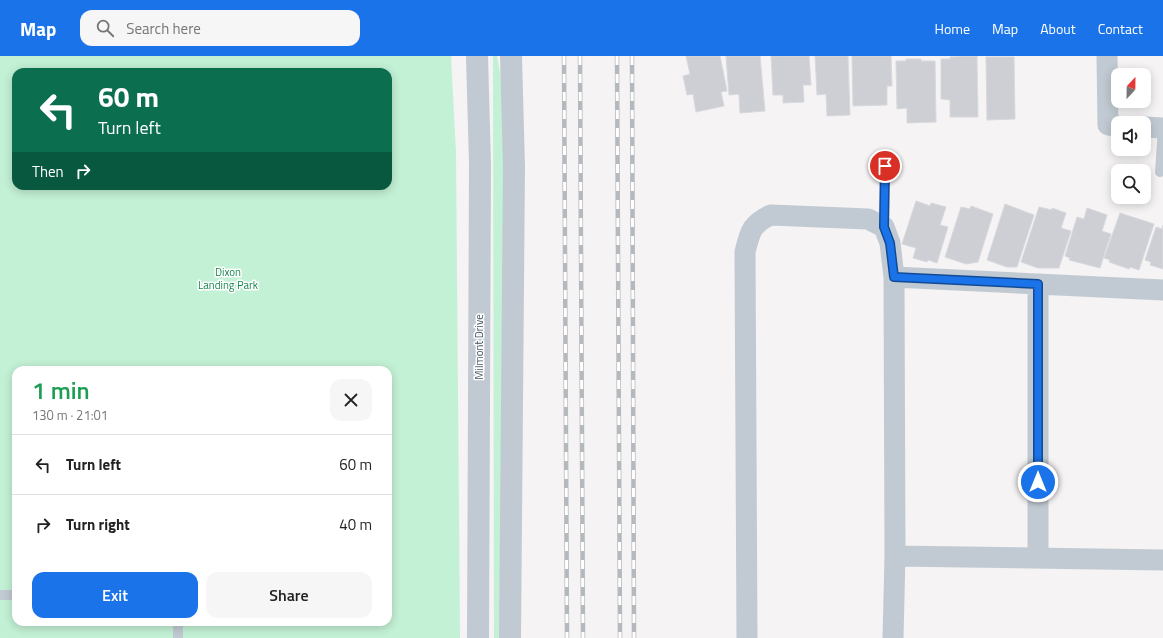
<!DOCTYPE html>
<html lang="en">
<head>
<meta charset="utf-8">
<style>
  body { margin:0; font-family:"Titillium Web",sans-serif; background:#f6f6f6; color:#222; height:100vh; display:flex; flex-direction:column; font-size:15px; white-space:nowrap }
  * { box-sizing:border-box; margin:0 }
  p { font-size:13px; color:#767676 }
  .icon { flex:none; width:22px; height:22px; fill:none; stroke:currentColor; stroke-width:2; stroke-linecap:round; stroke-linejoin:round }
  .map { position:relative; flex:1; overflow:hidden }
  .panel { position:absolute; left:12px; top:310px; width:380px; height:260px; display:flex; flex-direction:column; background:#fff; border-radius:12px; box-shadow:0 2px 10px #0003 }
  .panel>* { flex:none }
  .hud { position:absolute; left:12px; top:12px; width:380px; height:122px; border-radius:12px; box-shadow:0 2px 10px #0003; background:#0b6e4f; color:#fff; overflow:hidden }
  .needle { width:26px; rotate:22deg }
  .controls { position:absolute; left:1111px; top:12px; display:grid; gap:8px }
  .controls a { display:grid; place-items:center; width:40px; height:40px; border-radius:8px; background:#fff; box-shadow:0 2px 10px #0003; font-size:20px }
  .pin { position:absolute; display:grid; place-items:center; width:34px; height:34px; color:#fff; margin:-17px; border:2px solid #fff; border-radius:50%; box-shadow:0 1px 4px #0007 }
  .me { position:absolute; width:44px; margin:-22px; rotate:0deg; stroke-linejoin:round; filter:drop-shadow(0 0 3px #0008) }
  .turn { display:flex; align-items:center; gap:14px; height:84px; padding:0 20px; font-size:18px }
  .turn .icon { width:52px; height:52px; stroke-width:2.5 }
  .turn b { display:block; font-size:28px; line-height:34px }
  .then { display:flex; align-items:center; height:38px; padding:0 20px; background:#0003; gap:8px; font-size:15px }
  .round { display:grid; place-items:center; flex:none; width:42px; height:42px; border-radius:12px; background:#f6f6f6 }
  .head { display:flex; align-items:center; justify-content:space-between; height:68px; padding:0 20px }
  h1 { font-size:24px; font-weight:600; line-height:30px; color:#1e9e55 }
  .button { display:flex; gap:8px; margin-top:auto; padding:8px 20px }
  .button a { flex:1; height:46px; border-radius:12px; background:#1a73e8; color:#fff; font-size:16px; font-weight:600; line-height:46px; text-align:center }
  .button a+a { background:#f6f6f6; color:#222 }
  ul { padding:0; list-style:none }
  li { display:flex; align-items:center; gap:12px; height:60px; padding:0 20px; border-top:1px solid #e0e0e0 }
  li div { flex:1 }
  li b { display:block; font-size:15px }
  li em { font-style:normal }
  header { display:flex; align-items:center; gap:24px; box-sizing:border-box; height:56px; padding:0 20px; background:#1a73e8; color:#fff }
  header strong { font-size:19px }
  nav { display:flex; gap:22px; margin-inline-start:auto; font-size:14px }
  .search { width:280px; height:36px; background:#f6f6f6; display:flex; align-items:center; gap:10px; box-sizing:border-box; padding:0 14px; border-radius:12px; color:#767676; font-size:15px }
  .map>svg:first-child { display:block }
  .green { fill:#c3f1d5; fill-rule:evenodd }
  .building { fill:#cdcfd5; stroke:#d7d9de }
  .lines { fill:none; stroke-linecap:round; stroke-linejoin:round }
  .service { stroke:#c1cad2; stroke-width:10 }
  .minor { stroke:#c1cad2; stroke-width:21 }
  .tertiary { stroke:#c1cad2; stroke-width:22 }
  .rail-casing { stroke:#b5b8bd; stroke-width:4.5 }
  .rail { stroke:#fff; stroke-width:3; stroke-dasharray:9; stroke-linecap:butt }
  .route-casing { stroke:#114b97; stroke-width:10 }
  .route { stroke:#1a73e8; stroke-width:7 }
  .labels { text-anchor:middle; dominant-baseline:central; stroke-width:3; stroke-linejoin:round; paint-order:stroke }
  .park-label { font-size:11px; fill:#17864f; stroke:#fff }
  .street-label { font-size:11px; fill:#4a5661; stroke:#fff }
</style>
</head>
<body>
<header>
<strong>Map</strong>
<div class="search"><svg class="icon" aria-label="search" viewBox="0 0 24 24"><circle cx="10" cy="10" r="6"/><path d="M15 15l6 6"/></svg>Search here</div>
<nav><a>Home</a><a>Map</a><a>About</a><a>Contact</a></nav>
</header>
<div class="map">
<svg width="1163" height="582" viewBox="0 0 1163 582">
  <rect width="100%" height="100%" fill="#f5f3f3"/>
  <!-- green -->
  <path class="green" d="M 0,0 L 451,0 L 456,97 L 460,582 L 0,582 ZM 16,16 L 388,16 L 388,130 L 16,130 ZM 16,314 L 388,314 L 388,566 L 16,566 Z
    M 493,0 L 497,0 L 505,45 L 511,582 L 494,582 Z"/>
  <!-- building -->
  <path class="building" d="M 686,0 L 720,0 L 727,35 L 721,36 L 724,50 L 696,56 L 693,38 L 687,39 L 683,20 L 690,18 Z
    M 726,0 L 760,0 L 765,55 L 740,57 L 739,38 L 729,39 Z
    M 771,0 L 809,0 L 811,29 L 803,29 L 804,46 L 783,47 L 783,39 L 773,39 Z
    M 815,0 L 848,0 L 850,59 L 827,60 L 826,38 L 817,39 Z
    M 852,0 L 891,0 L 892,30 L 887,30 L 887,49 L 853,50 Z
    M 977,0 L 978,61 L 950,61 L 950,44 L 941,43 L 941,3 L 950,3 L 950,1 Z
    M 986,1 L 1014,1 L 1015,63 L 987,64 Z
    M 906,3 L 921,3 L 921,5 L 935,5 L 936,66 L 907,67 L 907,52 L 897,53 L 896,5 L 906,5 Z
    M 916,145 L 930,150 L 931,147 L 946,151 L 940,169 L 948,171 L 937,207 L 928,204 L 927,206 L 913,202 L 916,192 L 902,188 Z
    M 1005,148 L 1034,159 L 1017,211 L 1007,211 L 987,204 Z
    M 971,150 L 993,158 L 978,206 L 966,208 L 945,201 L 961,151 L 970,153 Z
    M 1039,151 L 1052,154 L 1052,152 L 1066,157 L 1061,172 L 1071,175 L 1059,212 L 1038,212 L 1021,206 Z
    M 1087,152 L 1107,159 L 1102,175 L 1111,178 L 1100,212 L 1069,204 L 1070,202 L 1065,200 L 1077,161 L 1084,163 Z
    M 1120,157 L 1154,168 L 1139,214 L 1130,211 L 1129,213 L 1109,206 L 1110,204 L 1104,202 Z
    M 1163,169 L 1163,213 L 1150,209 L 1151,206 L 1145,204 L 1156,171 L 1162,173 Z"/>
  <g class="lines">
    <!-- service -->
    <path class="service" d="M 1160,116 L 1163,72
      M 884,171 L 885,110
      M 0,539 L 16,539
      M 178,582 L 178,566"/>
    <!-- minor -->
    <path class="minor" d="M 1107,0 L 1108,69 L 1118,70
      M 1144,71 L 1163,72
      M 894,221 L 1163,234
      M 895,500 L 1163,504
      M 1038,502 L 1038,228
      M 747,582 L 745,196 C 750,176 751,168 771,159 L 868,163 L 884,171 L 890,187 L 894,221 L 895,500 L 893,582"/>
    <!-- tertiary -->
    <path class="tertiary" d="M 477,0 L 480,108 L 478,582
      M 510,582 L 514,111 L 511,0"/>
    <!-- rail casing -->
    <g class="rail-casing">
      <path id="rail" d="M 564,0 L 567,582
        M 580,0 L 583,582
        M 617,0 L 620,582
        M 632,0 L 634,582"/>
    </g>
    <!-- rail -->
    <use href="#rail" class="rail"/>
  </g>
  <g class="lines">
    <!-- route casing -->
    <g class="route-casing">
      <path id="route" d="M 885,110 L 884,171 L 890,187 L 894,221 L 1038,228 L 1038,426"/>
    </g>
    <!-- route -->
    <use href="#route" class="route"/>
  </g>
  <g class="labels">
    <!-- park labels -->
    <g class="park-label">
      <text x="228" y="216">Dixon<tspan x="228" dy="13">Landing Park</tspan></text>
    </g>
    <!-- street labels -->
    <g class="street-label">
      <text transform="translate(479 291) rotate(-90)">Milmont Drive</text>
    </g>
  </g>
</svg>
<div class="controls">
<a><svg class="needle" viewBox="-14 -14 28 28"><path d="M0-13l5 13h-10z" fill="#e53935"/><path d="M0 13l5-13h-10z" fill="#767676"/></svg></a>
<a><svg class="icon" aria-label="sound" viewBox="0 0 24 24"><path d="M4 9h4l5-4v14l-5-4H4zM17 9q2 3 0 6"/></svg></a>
<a><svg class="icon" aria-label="search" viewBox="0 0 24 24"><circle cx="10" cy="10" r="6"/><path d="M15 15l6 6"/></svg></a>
</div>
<div class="pin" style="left:885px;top:110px;background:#d93025"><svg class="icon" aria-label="arrive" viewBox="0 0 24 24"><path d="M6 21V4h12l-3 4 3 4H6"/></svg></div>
<svg class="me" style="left:1038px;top:426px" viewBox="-20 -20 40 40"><circle r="17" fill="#1a73e8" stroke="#fff" stroke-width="3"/><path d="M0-11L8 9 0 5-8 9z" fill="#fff"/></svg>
<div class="hud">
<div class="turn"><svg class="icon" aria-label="left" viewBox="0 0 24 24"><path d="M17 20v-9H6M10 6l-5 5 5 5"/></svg><div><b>60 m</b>Turn left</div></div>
<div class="then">Then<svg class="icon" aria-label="right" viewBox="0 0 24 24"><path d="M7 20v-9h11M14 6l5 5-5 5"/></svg></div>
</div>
<section class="panel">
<div class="head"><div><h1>1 min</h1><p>130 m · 21:01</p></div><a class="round"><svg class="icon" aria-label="close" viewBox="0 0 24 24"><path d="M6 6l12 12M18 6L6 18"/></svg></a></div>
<ul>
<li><svg class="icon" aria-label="left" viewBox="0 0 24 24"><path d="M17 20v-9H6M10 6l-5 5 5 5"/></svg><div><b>Turn left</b></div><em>60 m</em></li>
<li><svg class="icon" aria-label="right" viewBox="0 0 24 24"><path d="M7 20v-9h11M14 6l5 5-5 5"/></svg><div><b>Turn right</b></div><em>40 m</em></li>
</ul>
<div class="button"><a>Exit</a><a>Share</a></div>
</section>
</div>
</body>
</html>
